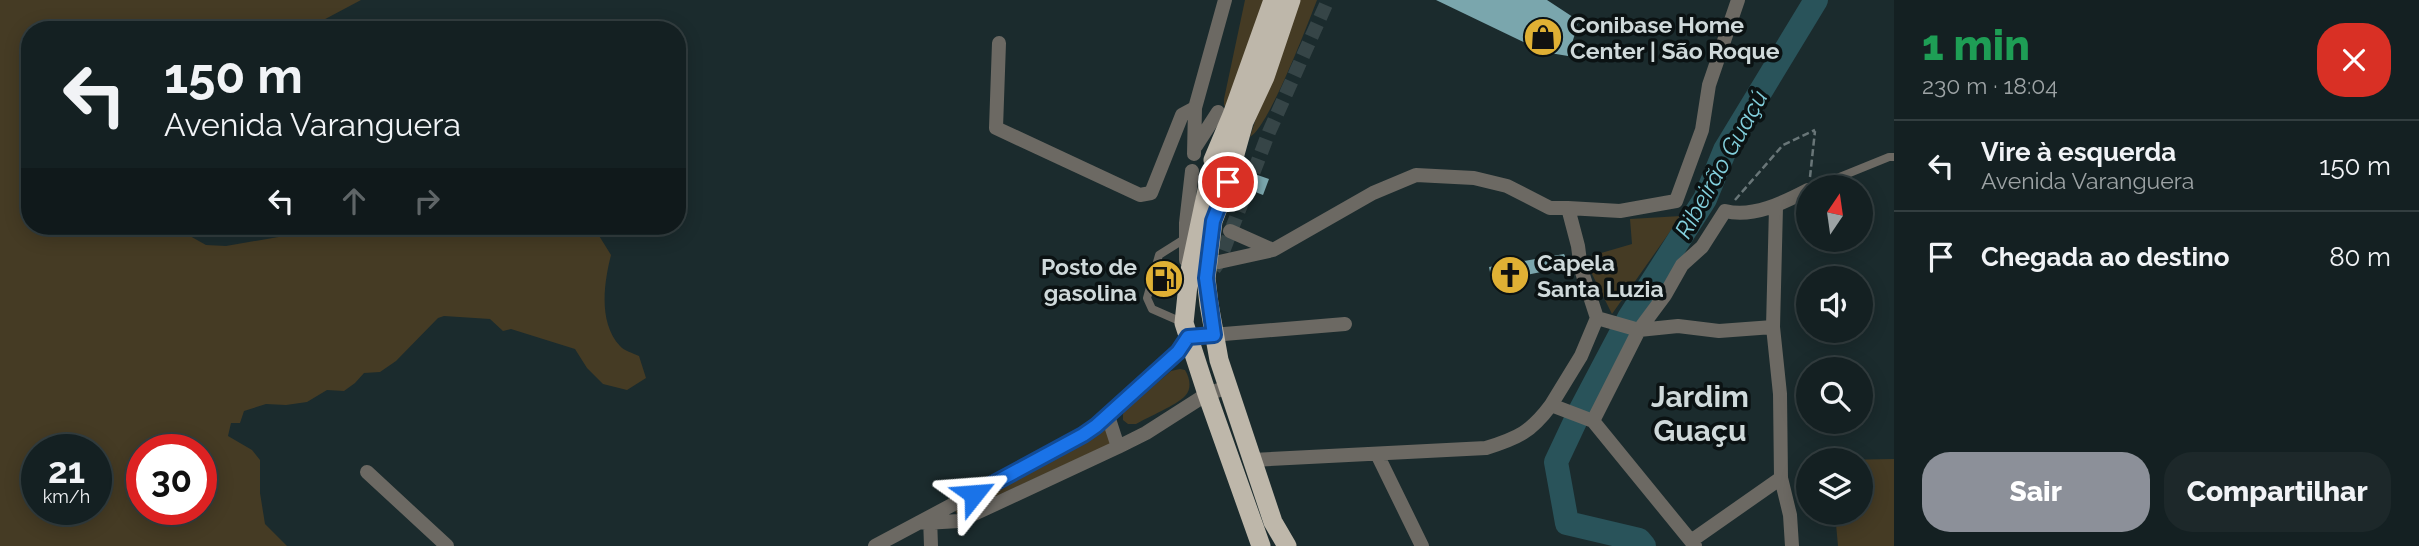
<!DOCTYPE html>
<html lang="pt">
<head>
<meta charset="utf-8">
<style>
  body { margin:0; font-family:Raleway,sans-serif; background:#1d282a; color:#f1f3f6; height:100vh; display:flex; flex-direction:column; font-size:26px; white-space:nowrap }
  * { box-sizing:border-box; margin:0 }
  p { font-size:23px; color:#9da3a5 }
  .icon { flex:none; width:38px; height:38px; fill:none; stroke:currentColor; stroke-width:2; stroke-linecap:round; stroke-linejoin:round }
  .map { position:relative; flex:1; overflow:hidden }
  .side { display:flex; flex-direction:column; background:#142022; width:525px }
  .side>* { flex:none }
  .top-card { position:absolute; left:21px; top:21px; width:665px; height:214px; border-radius:28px; box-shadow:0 4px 18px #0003,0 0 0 2px #333e40; background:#142022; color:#f1f3f6; overflow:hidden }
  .needle { width:46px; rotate:13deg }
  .fabs { position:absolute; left:1796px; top:175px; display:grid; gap:14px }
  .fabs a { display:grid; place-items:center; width:77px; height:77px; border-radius:50%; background:#142022; box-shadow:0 4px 18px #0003,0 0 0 2px #333e40; font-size:35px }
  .speed { position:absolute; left:21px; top:434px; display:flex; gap:14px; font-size:35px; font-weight:700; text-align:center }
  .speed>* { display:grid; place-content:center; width:91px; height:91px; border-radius:50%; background:#142022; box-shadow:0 4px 18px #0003,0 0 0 2px #333e40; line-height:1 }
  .speed small { font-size:18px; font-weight:400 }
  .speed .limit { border:10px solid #d22; background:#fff; color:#111 }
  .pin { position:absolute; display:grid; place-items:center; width:60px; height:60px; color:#fff; margin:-30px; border:4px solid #fff; border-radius:50%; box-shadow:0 2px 7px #0007 }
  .me { position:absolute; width:77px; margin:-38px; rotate:62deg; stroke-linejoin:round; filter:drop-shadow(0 0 5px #0008) }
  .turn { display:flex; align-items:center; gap:24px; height:147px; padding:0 28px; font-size:32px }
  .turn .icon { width:91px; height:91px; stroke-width:2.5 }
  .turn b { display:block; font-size:49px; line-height:60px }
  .lanes { display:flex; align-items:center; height:66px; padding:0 28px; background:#0003; justify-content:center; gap:35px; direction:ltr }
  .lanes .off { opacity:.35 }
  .round { display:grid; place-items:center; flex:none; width:74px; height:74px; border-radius:28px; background:#1d282a }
  .headline { display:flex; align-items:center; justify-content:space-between; height:119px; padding:0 28px }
  h1 { font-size:42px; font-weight:800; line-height:52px; color:#1e9e55 }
  .action { display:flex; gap:14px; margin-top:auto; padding:14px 28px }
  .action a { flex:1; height:80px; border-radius:28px; background:#8c9099; color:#fff; font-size:28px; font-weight:800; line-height:80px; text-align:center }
  .action a+a { background:#1d282a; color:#f1f3f6 }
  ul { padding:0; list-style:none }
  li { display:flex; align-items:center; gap:21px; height:91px; padding:0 28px; border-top:2px solid #333e40 }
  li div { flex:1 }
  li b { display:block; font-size:26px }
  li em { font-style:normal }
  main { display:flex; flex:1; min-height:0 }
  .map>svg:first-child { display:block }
  .green { fill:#453b24; fill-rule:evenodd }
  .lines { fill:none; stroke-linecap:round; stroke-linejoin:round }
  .river { stroke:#29535a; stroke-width:24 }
  .building { fill:#7aa6ad }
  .minor-tunnel { stroke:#364547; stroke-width:14; stroke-dasharray:14 7; stroke-linecap:butt }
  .path { stroke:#697678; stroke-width:2.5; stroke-dasharray:7 3.5; stroke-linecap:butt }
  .service { stroke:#6c6963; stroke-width:8 }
  .minor { stroke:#6c6963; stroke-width:14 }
  .trunk { stroke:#beb7aa; stroke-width:19 }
  .route-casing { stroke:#114b97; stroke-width:18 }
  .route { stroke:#1a73e8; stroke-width:12 }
  .labels { text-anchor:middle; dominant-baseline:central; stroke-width:7; stroke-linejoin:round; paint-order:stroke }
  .poi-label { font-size:23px; font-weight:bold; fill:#cfd9da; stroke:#0b1213; text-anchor:start }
  .water-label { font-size:24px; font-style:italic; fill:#83d0dd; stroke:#0b1213 }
  .district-label { font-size:30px; font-weight:bold; fill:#cfd9da; stroke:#0b1213 }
</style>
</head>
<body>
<main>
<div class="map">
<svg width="1894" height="546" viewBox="0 0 1894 546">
  <rect width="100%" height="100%" fill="#1b2b2d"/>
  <!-- green -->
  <path class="green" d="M 0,0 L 361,0 L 314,25 L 299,30 L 30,30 L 30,226 L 172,226 L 206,245 L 226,246 L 342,226 L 593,226 L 611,255 C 604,283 598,322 620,346 C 624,351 633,353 639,356 L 646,378 L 627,390 L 603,384 L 587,368 L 575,349 L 511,329 L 503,331 L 490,319 L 444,316 L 438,318 L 396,361 L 380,372 L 364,373 L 355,383 L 344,391 L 327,390 L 307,402 L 286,405 L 266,404 L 244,411 L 240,423 L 231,423 L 228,436 L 252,450 L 260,460 L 260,493 L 265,524 L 287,546 L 0,546 ZM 37,450 L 96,450 L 96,509 L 37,509 ZM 142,450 L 201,450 L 201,509 L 142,509 Z
    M 1245,0 L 1266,0 L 1226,108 L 1224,105 L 1224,99 Z
    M 1293,0 L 1317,0 C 1307,26 1269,126 1250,137 Z
    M 1681,216 L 1612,314 L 1584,258 L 1632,244 L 1630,219 Z
    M 1180,369 L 1185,370 C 1190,378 1192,389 1185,396 C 1177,405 1148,417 1136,424 L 1128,424 L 1123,420 L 1123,414 L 1126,409 L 1171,371 Z
    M 1106,426 L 1112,443 L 957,514 L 955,511 Z
    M 1894,459 L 1894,546 L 1838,546 L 1835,513 L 1860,513 L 1860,460 L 1839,460 Z"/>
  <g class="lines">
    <!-- river -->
    <path class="river" d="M 1644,546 L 1639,540 L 1567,523 L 1556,462 L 1580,411 L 1629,318 L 1705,199 L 1725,150 L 1816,0"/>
  </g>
  <!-- building -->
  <path class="building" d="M 1436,0 L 1547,0 L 1579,21 L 1568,56 L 1544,52 Z
    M 1243,170 L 1269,179 L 1263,195 L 1240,186 L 1238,175 Z
    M 1564,254 L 1570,266 L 1492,282 L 1489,267 Z"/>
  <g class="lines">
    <!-- minor-tunnel -->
    <path class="minor-tunnel" d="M 1214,269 L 1219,262 L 1269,132 L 1328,0"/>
    <!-- path -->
    <path class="path" d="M 1810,177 L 1815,131
      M 1735,200 L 1783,145 L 1815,130"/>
    <!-- service -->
    <path class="service" d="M 1815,187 L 1889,157 L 1894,157
      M 1184,323 L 1152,309 L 1147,298 L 1159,255 L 1186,238"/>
    <!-- minor -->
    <path class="minor" d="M 999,43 L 996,128 L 1140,195 L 1151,193 L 1182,115 L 1195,108
      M 1196,146 L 1218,112
      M 1194,154 L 1195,108 L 1225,0
      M 1568,208 L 1620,211 L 1676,201 L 1702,130 L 1709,85 L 1738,0
      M 1230,231 L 1273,250
      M 1186,260 L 1186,223 L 1192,171
      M 1219,262 L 1273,250 L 1373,193 L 1416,175 L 1474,178 L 1507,186 L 1550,208 L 1568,208 L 1578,246 L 1581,269 L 1597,318 L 1581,356 L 1551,405 L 1593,421 L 1695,546
      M 1597,318 L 1639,330 L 1678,326 L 1719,331 L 1773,327
      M 1108,416 L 1118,447
      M 1593,421 L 1639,330 L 1665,295 L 1682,265 L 1702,247 L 1725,211 C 1753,218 1783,203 1808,190
      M 1377,454 L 1422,546
      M 1252,460 L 1486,448 C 1518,438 1531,432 1551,405
      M 367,472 L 447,546
      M 1781,478 L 1790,515 L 1792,546
      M 930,517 L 931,546
      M 925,523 L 959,521 L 1118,447 L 1146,433 L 1207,394 L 1228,387
      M 1691,541 L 1781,478 L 1780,394 L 1773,327 L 1776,207
      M 875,546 L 1083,435 C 1117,409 1163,372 1188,337 L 1345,324"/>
    <!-- trunk -->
    <path class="trunk" d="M 1213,160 L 1232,115 L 1273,0
      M 1232,165 L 1244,122 L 1265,77 L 1291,0
      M 1210,176 L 1189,275 L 1184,323 L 1207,394 L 1261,546
      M 1228,182 L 1213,221 L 1206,278 L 1209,304 L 1219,360 L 1273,522 L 1287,546"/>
  </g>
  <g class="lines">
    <!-- route casing -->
    <g class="route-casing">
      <path id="route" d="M 974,494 L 1083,435 L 1096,426 L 1178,352 L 1188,337 L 1214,335 L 1206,278 L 1213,221 L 1228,182"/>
    </g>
    <!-- route -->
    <use href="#route" class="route"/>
  </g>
  <!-- icons -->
  <defs>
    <g id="shop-disc" transform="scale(2.0125)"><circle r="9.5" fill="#e0b034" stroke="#0b1213"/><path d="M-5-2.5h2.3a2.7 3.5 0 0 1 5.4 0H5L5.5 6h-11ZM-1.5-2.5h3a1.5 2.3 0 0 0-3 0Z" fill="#111"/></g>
    <g id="church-disc" transform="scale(2.0125)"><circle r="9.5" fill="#e0b034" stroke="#0b1213"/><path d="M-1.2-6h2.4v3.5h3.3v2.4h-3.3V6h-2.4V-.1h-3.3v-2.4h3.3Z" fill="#111"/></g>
    <g id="fuel-disc" transform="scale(2.0125)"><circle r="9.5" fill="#e0b034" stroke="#0b1213"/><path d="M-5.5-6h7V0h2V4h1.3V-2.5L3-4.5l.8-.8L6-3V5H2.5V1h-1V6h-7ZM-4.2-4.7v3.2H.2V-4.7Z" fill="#111"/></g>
  </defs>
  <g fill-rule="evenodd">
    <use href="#shop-disc" x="1543" y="37"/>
    <use href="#church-disc" x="1510" y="275"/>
    <use href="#fuel-disc" x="1164" y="279"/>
  </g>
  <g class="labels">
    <!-- poi labels -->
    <g class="poi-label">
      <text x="1570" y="24">Conibase Home<tspan x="1570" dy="26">Center | São Roque</tspan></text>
      <text x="1537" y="262">Capela<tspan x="1537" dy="26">Santa Luzia</tspan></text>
      <text x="1137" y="266" text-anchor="end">Posto de<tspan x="1137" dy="26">gasolina</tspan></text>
    </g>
    <!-- water labels -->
    <g class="water-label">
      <text transform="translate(1721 164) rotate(-61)">Ribeirão Guaçú</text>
    </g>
    <!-- district labels -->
    <g class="district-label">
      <text x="1700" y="396">Jardim<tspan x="1700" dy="34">Guaçu</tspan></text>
    </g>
  </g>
</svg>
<div class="fabs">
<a><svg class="needle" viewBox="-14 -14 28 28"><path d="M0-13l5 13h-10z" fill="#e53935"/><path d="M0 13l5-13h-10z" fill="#9da3a5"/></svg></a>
<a><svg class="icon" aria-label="sound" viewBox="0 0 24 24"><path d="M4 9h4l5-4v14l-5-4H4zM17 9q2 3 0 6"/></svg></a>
<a><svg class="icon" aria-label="search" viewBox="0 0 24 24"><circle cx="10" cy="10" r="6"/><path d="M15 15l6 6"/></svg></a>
<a><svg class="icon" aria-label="layers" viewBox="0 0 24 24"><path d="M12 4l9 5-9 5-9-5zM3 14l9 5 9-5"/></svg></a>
</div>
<div class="speed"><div>21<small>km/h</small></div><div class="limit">30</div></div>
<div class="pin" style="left:1228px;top:182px;background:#d93025"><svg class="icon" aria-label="arrive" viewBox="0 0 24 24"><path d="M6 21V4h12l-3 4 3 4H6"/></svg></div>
<svg class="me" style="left:974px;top:494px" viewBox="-20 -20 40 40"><path d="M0-17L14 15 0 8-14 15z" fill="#1a73e8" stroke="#fff" stroke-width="4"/></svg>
<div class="top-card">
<div class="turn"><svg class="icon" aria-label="left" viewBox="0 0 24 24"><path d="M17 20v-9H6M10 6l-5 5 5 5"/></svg><div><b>150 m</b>Avenida Varanguera</div></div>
<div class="lanes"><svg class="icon" aria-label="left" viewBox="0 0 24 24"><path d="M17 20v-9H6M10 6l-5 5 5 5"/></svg><svg class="icon off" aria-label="ahead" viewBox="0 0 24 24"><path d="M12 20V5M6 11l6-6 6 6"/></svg><svg class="icon off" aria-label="right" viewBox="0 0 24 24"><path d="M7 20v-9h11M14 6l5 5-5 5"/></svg></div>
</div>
</div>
<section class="side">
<div class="headline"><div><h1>1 min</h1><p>230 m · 18:04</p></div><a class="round" style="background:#d93025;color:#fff"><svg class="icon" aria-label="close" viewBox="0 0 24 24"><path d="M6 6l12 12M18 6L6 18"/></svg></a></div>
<ul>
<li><svg class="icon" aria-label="left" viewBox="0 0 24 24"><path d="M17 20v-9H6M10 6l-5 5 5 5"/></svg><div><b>Vire à esquerda</b><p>Avenida Varanguera</p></div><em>150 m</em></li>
<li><svg class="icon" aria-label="arrive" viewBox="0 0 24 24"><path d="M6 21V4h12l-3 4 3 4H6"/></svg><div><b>Chegada ao destino</b></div><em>80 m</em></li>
</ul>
<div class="action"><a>Sair</a><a>Compartilhar</a></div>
</section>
</main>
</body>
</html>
